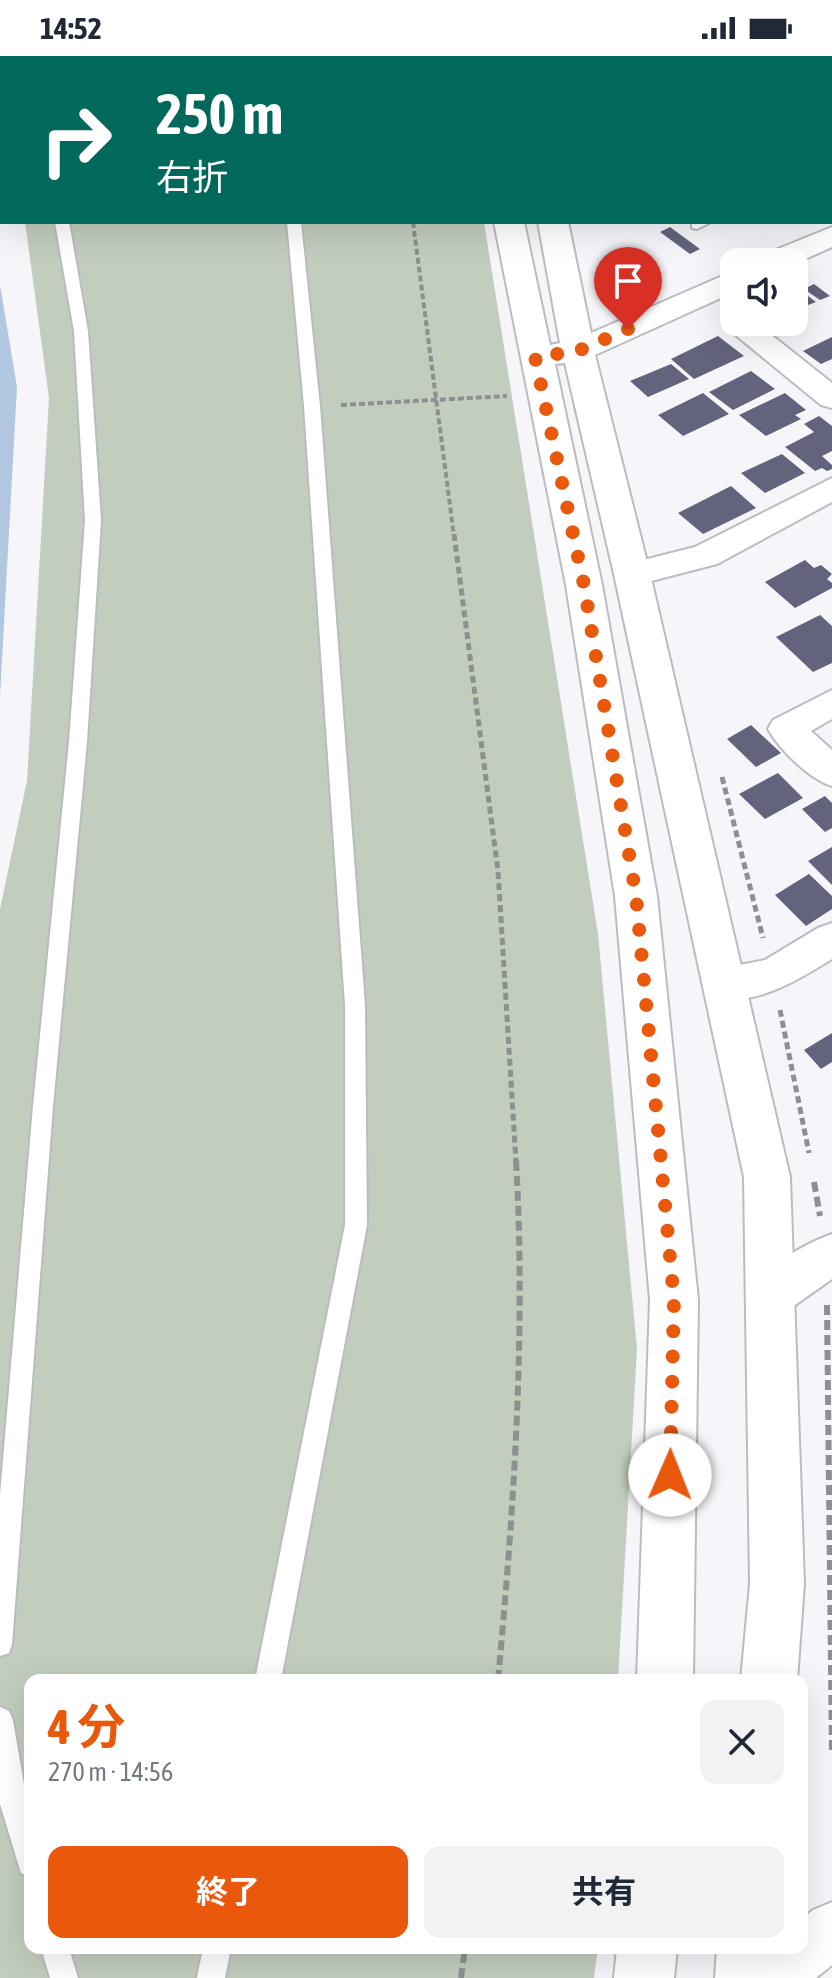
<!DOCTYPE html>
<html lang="ja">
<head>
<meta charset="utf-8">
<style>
  body { margin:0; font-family:"Asap Condensed","Noto Sans JP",sans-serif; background:#f2f2f3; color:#1f2937; height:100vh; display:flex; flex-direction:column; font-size:30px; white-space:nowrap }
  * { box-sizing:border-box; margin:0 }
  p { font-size:26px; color:#747a83 }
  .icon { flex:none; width:44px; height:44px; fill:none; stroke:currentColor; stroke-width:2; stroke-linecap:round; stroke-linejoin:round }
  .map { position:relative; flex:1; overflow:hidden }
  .panel { position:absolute; left:24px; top:1618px; width:784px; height:280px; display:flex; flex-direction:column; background:#fff; border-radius:16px; box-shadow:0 8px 32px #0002 }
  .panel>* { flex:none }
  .banner { position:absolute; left:0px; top:0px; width:832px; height:168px; box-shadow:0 8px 32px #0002; background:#00695c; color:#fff; overflow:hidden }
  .tools { position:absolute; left:720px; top:192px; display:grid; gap:16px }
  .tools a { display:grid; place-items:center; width:88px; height:88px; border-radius:16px; background:#fff; box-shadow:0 8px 32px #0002; font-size:40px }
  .pin { position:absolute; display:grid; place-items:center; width:68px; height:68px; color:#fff; margin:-82px -34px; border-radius:50% 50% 50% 0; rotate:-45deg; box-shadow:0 0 8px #0007 }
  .pin .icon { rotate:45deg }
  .me { position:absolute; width:88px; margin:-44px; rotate:1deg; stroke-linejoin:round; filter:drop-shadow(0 0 6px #0008) }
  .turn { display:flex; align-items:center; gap:28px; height:168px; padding:0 24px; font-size:36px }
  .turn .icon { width:104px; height:104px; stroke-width:2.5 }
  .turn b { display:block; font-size:56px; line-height:68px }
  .round { display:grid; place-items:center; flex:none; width:84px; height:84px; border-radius:16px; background:#f2f2f3 }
  .headline { display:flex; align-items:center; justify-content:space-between; height:136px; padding:0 24px }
  h1 { font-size:48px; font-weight:700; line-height:60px; color:#ea580c }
  .cta { display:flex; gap:16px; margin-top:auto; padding:16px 24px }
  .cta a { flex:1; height:92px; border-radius:16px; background:#ea580c; color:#fff; font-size:32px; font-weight:700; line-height:92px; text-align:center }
  .cta a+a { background:#f2f2f3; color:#1f2937 }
  .status { display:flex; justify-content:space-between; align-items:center; height:56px; padding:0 40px; background:#fff; direction:ltr }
  .status svg { height:22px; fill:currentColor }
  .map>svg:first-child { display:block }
  .green { fill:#c1cdbd }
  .water { fill:#b1c6df }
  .building { fill:#63637d }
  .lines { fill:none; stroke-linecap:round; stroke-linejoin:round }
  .service-casing { stroke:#bcbcc0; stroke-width:4 }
  .minor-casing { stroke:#bcbcc0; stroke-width:4 }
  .tertiary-casing { stroke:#bcbcc0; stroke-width:4 }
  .path-far2 { stroke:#8f8f92; stroke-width:4; stroke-dasharray:6 3; stroke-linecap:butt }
  .path-far1 { stroke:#8f8f92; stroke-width:5; stroke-dasharray:7 4; stroke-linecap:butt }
  .path { stroke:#8f8f92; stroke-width:6; stroke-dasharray:10 5; stroke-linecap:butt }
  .service { fill:#fff; fill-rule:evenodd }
  .minor { fill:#fff; fill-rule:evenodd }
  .tertiary { fill:#fff; fill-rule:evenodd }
  .route { stroke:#ea580c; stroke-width:14; stroke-dasharray:0 25.2 }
</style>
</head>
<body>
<div class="status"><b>14:52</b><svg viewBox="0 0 49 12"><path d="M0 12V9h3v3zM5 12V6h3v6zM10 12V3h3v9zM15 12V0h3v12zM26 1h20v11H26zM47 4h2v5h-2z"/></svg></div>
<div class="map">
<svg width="832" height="1922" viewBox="0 0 832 1922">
  <rect width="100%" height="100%" fill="#f6f6fa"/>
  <!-- green -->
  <path class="green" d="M 0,0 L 454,0 L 455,2 L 2,2 L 2,66 Z
    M 25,166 L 484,166 L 598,878 L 637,1293 L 618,1624 L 30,1624 L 30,1892 L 598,1892 L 594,1922 L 0,1922 L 0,853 L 27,725 L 49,342 Z"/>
  <!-- water -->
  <path class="water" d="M 0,229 L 17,331 L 0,640 Z"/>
  <!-- building -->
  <path class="building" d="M 670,171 L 700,193 L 690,198 L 660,176 Z
    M 814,228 L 830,240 L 820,244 L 804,233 Z
    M 800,234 L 816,246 L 808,249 L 794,239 Z
    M 718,280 L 744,300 L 694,323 L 671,303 Z
    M 832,281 L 832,303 L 821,308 L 803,295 Z
    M 671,308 L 689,323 L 648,341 L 630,325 Z
    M 751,315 L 775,333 L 733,354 L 709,336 Z
    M 703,337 L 729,358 L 683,380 L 658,359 Z
    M 785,337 L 806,354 L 795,359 L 801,363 L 766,380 L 739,359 Z
    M 819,360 L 832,370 L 832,395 L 822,400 L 832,409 L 832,413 L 827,415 L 822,412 L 815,415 L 785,391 L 814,376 L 804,368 Z
    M 782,398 L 805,417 L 765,437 L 741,417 Z
    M 731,430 L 756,452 L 703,478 L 678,457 Z
    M 805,504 L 814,512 L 821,509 L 832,518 L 827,523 L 832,527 L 832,532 L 795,552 L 765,526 Z
    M 820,559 L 832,570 L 832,607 L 813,616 L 776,581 Z
    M 751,669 L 781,697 L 756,711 L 727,683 Z
    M 778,717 L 803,742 L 765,763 L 739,738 Z
    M 825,740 L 832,747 L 832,772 L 825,776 L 802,753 Z
    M 832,791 L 832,829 L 808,805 Z
    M 809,818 L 832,840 L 832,853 L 806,870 L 775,839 Z
    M 832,977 L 832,1006 L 821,1013 L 804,994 Z"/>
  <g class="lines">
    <!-- service casing -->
    <g class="service-casing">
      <path id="service" d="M 5,0 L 17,0 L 17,2 L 5,2 Z
        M 289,0 L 301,0 L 301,2 L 289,2 Z
        M 832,38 L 832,46 L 830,47 L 830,39 Z
        M 830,109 L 832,110 L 832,119 L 830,118 Z
        M 55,166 L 69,166 L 88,275 L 101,464 L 87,686 L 53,1050 L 12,1588 L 9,1597 L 0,1600 L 0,1439 L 33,1050 L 69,686 L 85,464 L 74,275 Z
        M 287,166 L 301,166 L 320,350 L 365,949 L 367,1169 L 281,1624 L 255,1624 L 345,1169 L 345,949 L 304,350 Z
        M 692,166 L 711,166 L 697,173 L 692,172 Z
        M 0,1651 L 9,1655 L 13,1664 L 30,1764 L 30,1821 L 21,1817 L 0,1748 Z
        M 41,1892 L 69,1892 L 78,1922 L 50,1922 Z
        M 203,1892 L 231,1892 L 225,1922 L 197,1922 Z"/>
    </g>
    <!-- minor casing -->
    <g class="minor-casing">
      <path id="minor" d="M 734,258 L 734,266 L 755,266 L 832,327 L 832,352 L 821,349 L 727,272 L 722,266 L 727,260 Z
        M 832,422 L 832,446 L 717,508 L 632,530 L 620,526 L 616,518 L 620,510 L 695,491 Z
        M 832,634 L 832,663 L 811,675 L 832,694 L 832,730 C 809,723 780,694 768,673 L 773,664 Z
        M 832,867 L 832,903 C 796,925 751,954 708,939 L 702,927 L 708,915 L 765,904 L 818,872 Z
        M 832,1178 L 832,1223 L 788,1254 L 772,1260 L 756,1254 L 750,1239 C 762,1212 804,1188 832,1178 Z
        M 832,1846 L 832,1909 L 816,1922 L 746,1922 C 760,1889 769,1892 802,1892 L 802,1863 L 813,1854 Z"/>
    </g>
    <!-- tertiary casing -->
    <g class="tertiary-casing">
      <path id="tertiary" d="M 462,0 L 490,0 L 490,2 L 462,2 Z
        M 504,0 L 532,0 L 533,2 L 505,2 Z
        M 494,166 L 524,166 L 550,289 L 560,287 L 538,166 L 568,166 L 591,277 L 734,215 L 734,236 L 595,299 L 650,518 L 790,1121 L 804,1528 L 797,1624 L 741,1624 L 750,1528 L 744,1121 L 614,518 L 565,307 L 555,308 L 602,529 L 657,840 L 698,1244 L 693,1624 L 637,1624 L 650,1244 L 615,840 L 566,529 Z
        M 832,171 L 832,191 L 794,208 L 794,206 L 759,206 L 763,199 Z
        M 617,1892 L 677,1892 L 674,1922 L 614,1922 Z
        M 717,1892 L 777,1892 L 775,1922 L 715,1922 Z"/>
    </g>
    <!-- path-far2 -->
    <path class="path-far2" d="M 413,166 L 454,480
      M 341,349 L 507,340"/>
    <!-- path-far1 -->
    <path class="path-far1" d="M 454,478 L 498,815 L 516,1106
      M 722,721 L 763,882
      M 780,954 L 809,1097"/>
    <!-- path -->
    <path class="path" d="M 814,1126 L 820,1160
      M 827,1249 L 832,1699
      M 498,1624 C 514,1451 526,1277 516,1104
      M 461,1922 L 465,1892"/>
    <!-- service -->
    <use href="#service" class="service"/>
    <!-- minor -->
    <use href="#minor" class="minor"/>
    <!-- tertiary -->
    <use href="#tertiary" class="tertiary"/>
  </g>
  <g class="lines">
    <!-- route -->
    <path class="route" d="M 628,273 L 578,295 L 535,301 L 584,529 L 636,840 L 674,1244 L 670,1419"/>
  </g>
</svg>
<div class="tools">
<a><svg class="icon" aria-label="sound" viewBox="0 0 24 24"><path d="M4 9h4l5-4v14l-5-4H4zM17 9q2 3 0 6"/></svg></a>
</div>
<div class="pin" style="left:628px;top:273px;background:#d93025"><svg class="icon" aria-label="arrive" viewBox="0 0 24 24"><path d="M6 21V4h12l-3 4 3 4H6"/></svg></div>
<svg class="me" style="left:670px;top:1419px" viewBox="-20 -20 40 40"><circle r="19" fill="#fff"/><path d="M0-13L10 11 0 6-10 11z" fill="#ea580c"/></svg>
<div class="banner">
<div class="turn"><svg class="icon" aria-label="right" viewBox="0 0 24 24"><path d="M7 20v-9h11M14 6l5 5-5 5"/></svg><div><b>250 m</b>右折</div></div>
</div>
<section class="panel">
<div class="headline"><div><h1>4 分</h1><p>270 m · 14:56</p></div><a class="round"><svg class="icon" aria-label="close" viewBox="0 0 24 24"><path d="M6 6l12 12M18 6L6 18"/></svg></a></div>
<div class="cta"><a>終了</a><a>共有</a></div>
</section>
</div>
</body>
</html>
